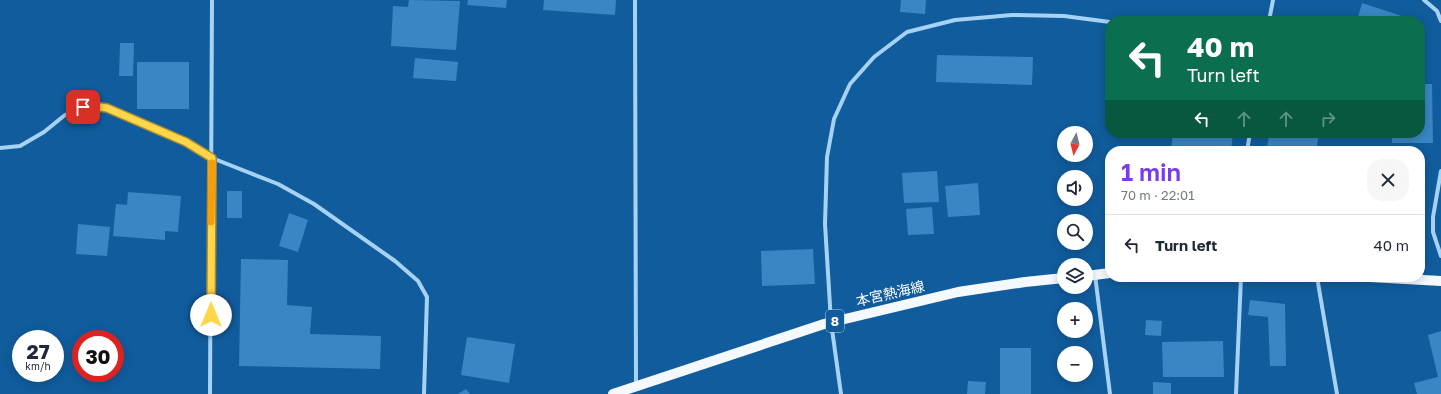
<!DOCTYPE html>
<html lang="en">
<head>
<meta charset="utf-8">
<style>
  body { margin:0; font-family:"Golos Text","Noto Sans JP",sans-serif; background:#f6f6f7; color:#1f2937; height:100vh; display:flex; flex-direction:column; font-size:15px; white-space:nowrap }
  * { box-sizing:border-box; margin:0 }
  p { font-size:13px; color:#747a83 }
  .icon { flex:none; width:22px; height:22px; fill:none; stroke:currentColor; stroke-width:2; stroke-linecap:round; stroke-linejoin:round }
  .map { position:relative; flex:1; overflow:hidden }
  .panel { position:absolute; left:1105px; top:146px; width:320px; height:136px; display:flex; flex-direction:column; background:#fff; border-radius:16px; box-shadow:0 2px 10px #0003 }
  .panel>* { flex:none }
  .guide { position:absolute; left:1105px; top:16px; width:320px; height:122px; border-radius:16px; box-shadow:0 2px 10px #0003; background:#0b6e4f; color:#fff; overflow:hidden }
  .needle { width:26px; rotate:187deg }
  .controls { position:absolute; left:1057px; top:126px; display:grid; gap:8px }
  .controls a { display:grid; place-items:center; width:36px; height:36px; border-radius:50%; background:#fff; box-shadow:0 2px 10px #0003; font-size:20px }
  .speed { position:absolute; left:12px; top:330px; display:flex; gap:8px; font-size:20px; font-weight:700; text-align:center }
  .speed>* { display:grid; place-content:center; width:52px; height:52px; border-radius:50%; background:#fff; box-shadow:0 2px 10px #0003; line-height:1 }
  .speed small { font-size:10px; font-weight:400 }
  .speed .limit { border:6px solid #d22; background:#fff; color:#111 }
  .pin { position:absolute; display:grid; place-items:center; width:34px; height:34px; color:#fff; margin:-17px; border-radius:8px; box-shadow:0 2px 6px #0006 }
  .me { position:absolute; width:44px; margin:-22px; rotate:0deg; stroke-linejoin:round; filter:drop-shadow(0 0 3px #0008) }
  .turn { display:flex; align-items:center; gap:14px; height:84px; padding:0 16px; font-size:18px }
  .turn .icon { width:52px; height:52px; stroke-width:2.5 }
  .turn b { display:block; font-size:28px; line-height:34px }
  .lanes { display:flex; align-items:center; height:38px; padding:0 16px; background:#0003; justify-content:center; gap:20px; direction:ltr }
  .lanes .off { opacity:.35 }
  .round { display:grid; place-items:center; flex:none; width:42px; height:42px; border-radius:16px; background:#f6f6f7 }
  .summary { display:flex; align-items:center; justify-content:space-between; height:68px; padding:0 16px }
  h1 { font-size:24px; font-weight:600; line-height:30px; color:#7c3aed }
  ul { padding:0; list-style:none }
  li { display:flex; align-items:center; gap:12px; height:60px; padding:0 16px; border-top:1px solid #e0e1e3 }
  li div { flex:1 }
  li b { display:block; font-size:15px }
  li em { font-style:normal }
  .map>svg:first-child { display:block }
  .building { fill:#3a86c4 }
  .lines { fill:none; stroke-linecap:round; stroke-linejoin:round }
  .street { stroke:#a6d2f5; stroke-width:4 }
  .primary { stroke:#f4f9ff; stroke-width:10 }
  .route-casing { stroke:#a68a30; stroke-width:10 }
  .route { stroke:#ffd54a; stroke-width:7 }
  .slow { stroke:#f59e0b; stroke-width:7 }
  .labels { text-anchor:middle; dominant-baseline:central; stroke-width:3; stroke-linejoin:round; paint-order:stroke }
  .shield { fill:#115c9d; stroke:#b8cee2; stroke-width:1 }
  .shield-label { font-size:13px; font-weight:bold; fill:#fff }
  .street-label { font-size:14px; fill:#fff; stroke:#115c9d }
</style>
</head>
<body>
<div class="map">
<svg width="1441" height="394" viewBox="0 0 1441 394">
  <rect width="100%" height="100%" fill="#115c9d"/>
  <!-- building -->
  <path class="building" d="M 409,0 L 460,1 L 456,50 L 391,46 L 393,6 L 408,7 Z
    M 468,0 L 507,0 L 506,8 L 467,5 Z
    M 544,0 L 616,0 L 615,15 L 543,10 Z
    M 901,0 L 926,0 L 925,14 L 900,12 Z
    M 1362,3 L 1417,21 L 1357,21 Z
    M 120,43 L 134,43 L 133,76 L 119,76 Z
    M 937,55 L 1033,57 L 1032,85 L 936,82 Z
    M 415,58 L 458,62 L 456,81 L 413,78 Z
    M 137,62 L 189,62 L 189,109 L 137,109 Z
    M 1420,84 L 1432,84 L 1433,143 L 1392,143 L 1392,133 L 1420,133 Z
    M 1173,133 L 1233,133 L 1231,151 L 1171,151 Z
    M 1270,133 L 1319,133 L 1316,151 L 1266,151 Z
    M 937,171 L 939,202 L 904,203 L 902,173 Z
    M 978,183 L 980,215 L 948,217 L 945,186 Z
    M 227,191 L 242,191 L 242,218 L 227,218 Z
    M 128,192 L 181,196 L 178,232 L 165,231 L 165,240 L 113,236 L 116,204 L 127,205 Z
    M 932,207 L 934,234 L 908,235 L 906,209 Z
    M 289,213 L 308,220 L 298,252 L 279,246 Z
    M 78,224 L 110,227 L 107,256 L 76,254 Z
    M 813,249 L 815,284 L 762,286 L 761,251 Z
    M 241,259 L 288,260 L 287,305 L 312,307 L 310,334 L 381,336 L 380,369 L 239,366 Z
    M 1250,300 L 1285,304 L 1286,366 L 1270,366 L 1268,317 L 1248,315 Z
    M 1146,320 L 1162,321 L 1161,336 L 1145,335 Z
    M 1441,331 L 1441,394 L 1417,394 L 1414,383 L 1438,377 L 1428,335 Z
    M 467,337 L 515,344 L 509,383 L 461,375 Z
    M 1223,341 L 1224,377 L 1163,377 L 1162,342 Z
    M 1000,348 L 1031,348 L 1031,394 L 1000,394 Z
    M 968,381 L 986,382 L 985,394 L 967,394 Z
    M 1153,382 L 1171,383 L 1171,394 L 1153,394 Z
    M 466,389 L 470,394 L 458,394 Z"/>
  <g class="lines">
    <!-- street -->
    <path class="street" d="M 635,0 L 636,385
      M 1424,0 L 1437,11 L 1441,21
      M 1269,21 L 1273,0
      M 0,148 L 20,146 L 44,132 L 65,115 L 83,107 L 92,106 L 107,107 L 186,142 L 212,158 L 278,184 L 314,204 L 395,261 L 418,281 L 427,297 L 424,394
      M 1247,151 L 1250,133
      M 1441,171 L 1433,217 L 1433,232 L 1441,256
      M 1095,275 L 1110,394
      M 1317,277 L 1337,394
      M 210,394 L 212,0
      M 841,394 L 831,322 L 825,224 L 827,157 L 834,119 L 850,84 L 874,57 L 907,32 L 955,20 L 1012,15 L 1064,16 L 1110,22
      M 1236,394 L 1241,277"/>
    <!-- primary -->
    <path class="primary" d="M 1086,276 L 1110,273
      M 1370,277 L 1441,281
      M 613,394 L 824,324 L 958,292 L 1025,282 L 1064,278"/>
  </g>
  <g class="lines">
    <!-- route casing -->
    <g class="route-casing">
      <path id="route" d="M 83,107 L 92,106 L 107,108 L 186,142 L 212,158 L 211,315"/>
    </g>
    <!-- route -->
    <use href="#route" class="route"/>
    <!-- slow -->
    <path class="slow" d="M 211,222 L 212,163"/>
  </g>
  <g class="labels">
    <!-- shield labels -->
    <rect class="shield" x="826" y="310" width="18" height="22" rx="3"/>
    <g class="shield-label">
      <text x="835" y="321">8</text>
    </g>
    <!-- street labels -->
    <g class="street-label">
      <text transform="translate(890 293) rotate(-13)">本宮熱海線</text>
    </g>
  </g>
</svg>
<div class="controls">
<a><svg class="needle" viewBox="-14 -14 28 28"><path d="M0-13l5 13h-10z" fill="#e53935"/><path d="M0 13l5-13h-10z" fill="#747a83"/></svg></a>
<a><svg class="icon" aria-label="sound" viewBox="0 0 24 24"><path d="M4 9h4l5-4v14l-5-4H4zM17 9q2 3 0 6"/></svg></a>
<a><svg class="icon" aria-label="search" viewBox="0 0 24 24"><circle cx="10" cy="10" r="6"/><path d="M15 15l6 6"/></svg></a>
<a><svg class="icon" aria-label="layers" viewBox="0 0 24 24"><path d="M12 4l9 5-9 5-9-5zM3 14l9 5 9-5"/></svg></a>
<a>+</a>
<a>−</a>
</div>
<div class="speed"><div>27<small>km/h</small></div><div class="limit">30</div></div>
<div class="pin" style="left:83px;top:107px;background:#d93025"><svg class="icon" aria-label="arrive" viewBox="0 0 24 24"><path d="M6 21V4h12l-3 4 3 4H6"/></svg></div>
<svg class="me" style="left:211px;top:315px" viewBox="-20 -20 40 40"><circle r="19" fill="#fff"/><path d="M0-13L10 11 0 6-10 11z" fill="#ffd54a"/></svg>
<div class="guide">
<div class="turn"><svg class="icon" aria-label="left" viewBox="0 0 24 24"><path d="M17 20v-9H6M10 6l-5 5 5 5"/></svg><div><b>40 m</b>Turn left</div></div>
<div class="lanes"><svg class="icon" aria-label="left" viewBox="0 0 24 24"><path d="M17 20v-9H6M10 6l-5 5 5 5"/></svg><svg class="icon off" aria-label="ahead" viewBox="0 0 24 24"><path d="M12 20V5M6 11l6-6 6 6"/></svg><svg class="icon off" aria-label="ahead" viewBox="0 0 24 24"><path d="M12 20V5M6 11l6-6 6 6"/></svg><svg class="icon off" aria-label="right" viewBox="0 0 24 24"><path d="M7 20v-9h11M14 6l5 5-5 5"/></svg></div>
</div>
<section class="panel">
<div class="summary"><div><h1>1 min</h1><p>70 m · 22:01</p></div><a class="round"><svg class="icon" aria-label="close" viewBox="0 0 24 24"><path d="M6 6l12 12M18 6L6 18"/></svg></a></div>
<ul>
<li><svg class="icon" aria-label="left" viewBox="0 0 24 24"><path d="M17 20v-9H6M10 6l-5 5 5 5"/></svg><div><b>Turn left</b></div><em>40 m</em></li>
</ul>
</section>
</div>
</body>
</html>
